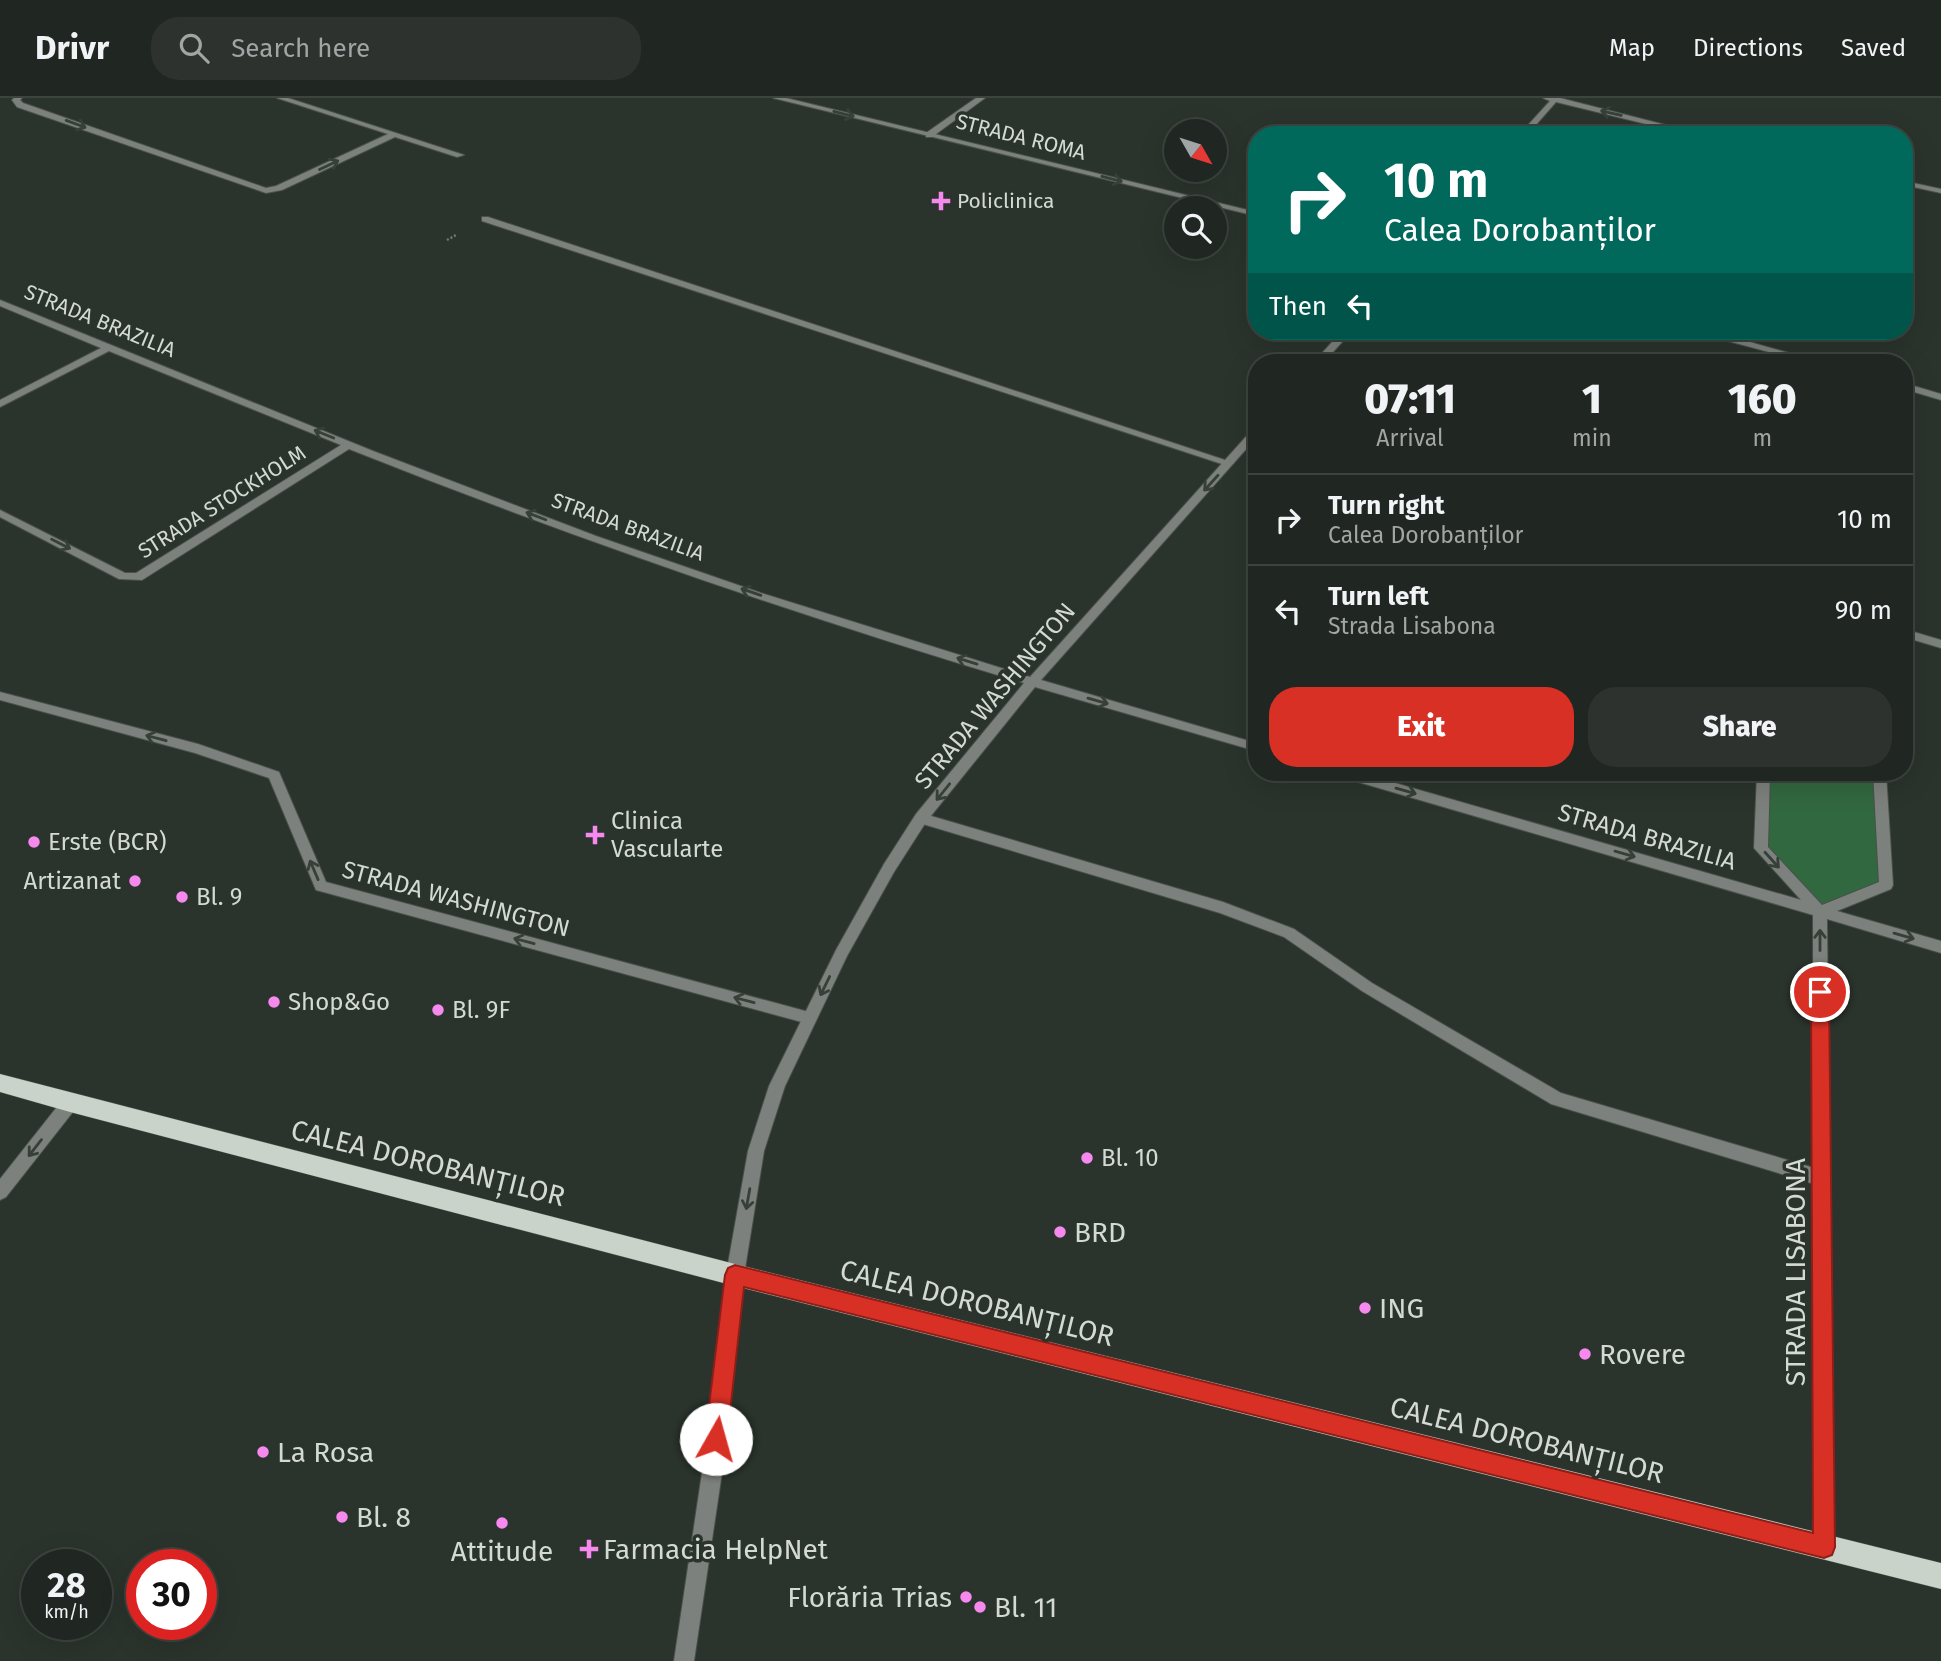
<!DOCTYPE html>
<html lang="en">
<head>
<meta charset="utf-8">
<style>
  body { margin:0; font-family:"Fira Sans",sans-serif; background:#2d322e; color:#f1f3f6; height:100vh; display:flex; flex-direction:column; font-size:26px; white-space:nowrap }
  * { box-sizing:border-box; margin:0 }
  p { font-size:23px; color:#a2a5a5 }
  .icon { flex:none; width:38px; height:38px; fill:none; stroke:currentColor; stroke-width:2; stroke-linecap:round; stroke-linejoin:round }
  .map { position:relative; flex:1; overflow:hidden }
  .sheet { position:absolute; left:1248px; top:256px; width:665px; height:427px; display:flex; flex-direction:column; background:#202621; border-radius:28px; box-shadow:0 7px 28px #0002,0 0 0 2px #3d433f }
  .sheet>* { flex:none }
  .top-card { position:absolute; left:1248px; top:28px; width:665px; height:214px; border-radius:28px; box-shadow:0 7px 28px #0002,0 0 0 2px #3d433f; background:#00695c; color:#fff; overflow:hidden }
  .needle { width:46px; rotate:129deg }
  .buttons { position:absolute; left:1164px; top:21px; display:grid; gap:14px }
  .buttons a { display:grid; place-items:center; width:63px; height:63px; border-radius:50%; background:#202621; box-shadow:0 7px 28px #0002,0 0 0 2px #3d433f; font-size:35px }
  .speed { position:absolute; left:21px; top:1451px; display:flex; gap:14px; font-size:35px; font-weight:700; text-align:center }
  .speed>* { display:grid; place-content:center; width:91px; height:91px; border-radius:50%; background:#202621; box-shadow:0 7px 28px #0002,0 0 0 2px #3d433f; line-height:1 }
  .speed small { font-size:18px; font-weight:400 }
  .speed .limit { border:10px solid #d22; background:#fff; color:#111 }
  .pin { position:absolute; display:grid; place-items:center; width:60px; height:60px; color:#fff; margin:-30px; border:4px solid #fff; border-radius:50%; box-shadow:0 2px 7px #0007 }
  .me { position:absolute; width:77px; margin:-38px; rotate:7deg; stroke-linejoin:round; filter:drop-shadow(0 0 5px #0008) }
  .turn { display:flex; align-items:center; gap:24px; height:147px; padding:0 21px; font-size:32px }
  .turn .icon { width:91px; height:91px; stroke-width:2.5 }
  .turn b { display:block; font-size:49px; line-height:60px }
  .then { display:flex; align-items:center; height:66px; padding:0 21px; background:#0003; gap:14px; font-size:26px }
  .eta { display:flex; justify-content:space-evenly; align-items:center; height:119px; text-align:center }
  .eta b { font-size:42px; font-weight:800; line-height:49px }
  .action { display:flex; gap:14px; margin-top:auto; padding:14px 21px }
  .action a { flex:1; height:80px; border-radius:28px; background:#d93025; color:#fff; font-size:28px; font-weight:800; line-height:80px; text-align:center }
  .action a+a { background:#2d322e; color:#f1f3f6 }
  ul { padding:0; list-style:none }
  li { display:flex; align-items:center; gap:21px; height:91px; padding:0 21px; border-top:2px solid #3d433f }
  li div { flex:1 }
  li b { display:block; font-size:26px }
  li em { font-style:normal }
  header { display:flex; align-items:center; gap:42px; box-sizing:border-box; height:98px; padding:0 35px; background:#202621; border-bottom:2px solid #3d433f }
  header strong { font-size:33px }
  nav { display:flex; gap:38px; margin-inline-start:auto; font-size:24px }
  .search { width:490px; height:63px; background:#2d322e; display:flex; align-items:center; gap:18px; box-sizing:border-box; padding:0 24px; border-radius:28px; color:#a2a5a5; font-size:26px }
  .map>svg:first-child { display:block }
  .green { fill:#32683f }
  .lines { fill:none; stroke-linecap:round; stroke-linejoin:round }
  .service-casing { stroke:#49514a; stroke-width:2 }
  .minor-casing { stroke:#49514a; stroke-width:2 }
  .tertiary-casing { stroke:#49514a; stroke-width:2 }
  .primary-casing { stroke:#49514a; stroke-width:1 }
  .path { stroke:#727973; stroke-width:2.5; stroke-dasharray:2 2; stroke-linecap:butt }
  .service { fill:#7d817d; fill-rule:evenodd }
  .minor { fill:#7d817d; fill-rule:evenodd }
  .tertiary { fill:#7d817d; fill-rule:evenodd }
  .primary { fill:#c9d3ca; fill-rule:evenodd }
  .oneway { stroke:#363f38 }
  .route { fill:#d93025; stroke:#8d1f18; stroke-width:2 }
  .poi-dot { fill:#f689ee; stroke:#2a332c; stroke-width:2.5 }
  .labels { text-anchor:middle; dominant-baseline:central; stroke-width:7; stroke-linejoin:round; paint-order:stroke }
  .far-street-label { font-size:21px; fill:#d4d9d4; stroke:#2a332c }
  .far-poi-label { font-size:21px; fill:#d4d9d4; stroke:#2a332c; text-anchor:start }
  .street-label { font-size:24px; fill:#d4d9d4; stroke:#2a332c }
  .poi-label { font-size:24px; fill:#d4d9d4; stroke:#2a332c; text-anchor:start }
  .near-street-label { font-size:28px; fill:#d4d9d4; stroke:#2a332c }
  .near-poi-label { font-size:28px; fill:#d4d9d4; stroke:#2a332c; text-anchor:start }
</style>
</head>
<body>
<header>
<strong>Drivr</strong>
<div class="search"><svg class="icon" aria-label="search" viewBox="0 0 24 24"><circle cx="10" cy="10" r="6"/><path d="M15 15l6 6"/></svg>Search here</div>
<nav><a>Map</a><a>Directions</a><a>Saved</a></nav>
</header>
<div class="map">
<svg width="1941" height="1563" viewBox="0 0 1941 1563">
  <rect width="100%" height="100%" fill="#2a332c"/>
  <!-- green -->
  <path class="green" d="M 1762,674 L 1880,674 L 1886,787 L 1820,814 L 1761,750 Z"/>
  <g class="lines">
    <!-- service casing -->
    <g class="service-casing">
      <path id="service" d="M 482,119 L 488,119 L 1234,365 L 1229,368 L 1225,367 L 482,123 Z
        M 0,594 L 198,646 L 279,674 L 326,784 L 809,914 L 814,915 L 817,920 L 814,925 L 809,926 L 316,792 L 269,680 L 195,655 L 0,602 Z
        M 921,715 L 1223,804 L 1294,831 L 1372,885 L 1561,995 L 1821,1072 L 1827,1075 L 1829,1080 L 1827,1085 L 1821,1088 L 1551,1006 L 1362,893 L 1284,839 L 1220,815 L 916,724 L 914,720 Z"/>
    </g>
    <!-- minor casing -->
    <g class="minor-casing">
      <path id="minor" d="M 14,0 L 22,0 L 20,2 L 23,5 L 266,90 L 276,88 L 388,36 L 277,0 L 288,0 L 464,57 L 457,59 L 395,39 L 282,92 L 266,95 L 17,9 L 12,2 Z
        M 976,0 L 985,0 L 932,39 L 926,39 L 926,35 Z
        M 1543,0 L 1560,0 L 1705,37 L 1691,37 L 1556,4 L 1527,37 L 1519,37 L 1550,3 Z
        M 1904,83 L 1941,91 L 1941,95 L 1904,87 Z
        M 0,202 L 373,353 L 596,438 L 761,495 L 1030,579 L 1252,332 L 1256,331 L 1256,340 L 1041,582 L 1256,645 L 1256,653 L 1035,589 L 926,724 L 894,774 L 847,858 L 785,988 L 764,1053 L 744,1177 L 723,1368 L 694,1563 L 674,1563 L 703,1368 L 726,1177 L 748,1053 L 769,988 L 836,852 L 884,766 L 916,716 L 1024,585 C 796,517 571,439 349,351 L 142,482 L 119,481 L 0,419 L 0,412 L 125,475 L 136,475 L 341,347 L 109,253 L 0,309 L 0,302 L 101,250 L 0,208 Z
        M 1342,233 L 1352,233 L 1324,264 L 1314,264 Z
        M 1904,531 L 1941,542 L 1941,550 L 1904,539 Z
        M 1334,674 L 1357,674 L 1801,802 L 1754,750 L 1757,674 L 1770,674 L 1768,749 L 1822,807 L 1879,784 L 1873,674 L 1886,674 L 1893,787 L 1891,791 L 1837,813 L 1941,843 L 1941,855 L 1827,821 L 1834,1449 L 1831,1456 L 1824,1459 L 1817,1456 L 1814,1449 L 1813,817 L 1341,679 Z
        M 70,998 L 76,1000 L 78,1005 L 76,1010 L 6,1099 L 0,1102 L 0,1081 L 64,1000 Z"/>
    </g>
    <!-- tertiary casing -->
    <g class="tertiary-casing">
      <path id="tertiary" d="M 773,0 L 786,0 L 1256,114 L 1256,118 Z
        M 1697,233 L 1711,233 L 1821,264 L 1806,264 L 1698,235 Z
        M 1904,285 L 1941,296 L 1941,302 L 1904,291 Z"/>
    </g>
    <!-- primary casing -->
    <g class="primary-casing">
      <path id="primary" d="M 0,976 L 735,1166 L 1941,1465 L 1941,1491 L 735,1188 L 70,1014 L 0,994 Z"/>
    </g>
    <!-- path -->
    <path class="path" d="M 447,142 L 456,137"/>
    <!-- service -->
    <use href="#service" class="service"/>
    <!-- minor -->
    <use href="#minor" class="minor"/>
    <!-- tertiary -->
    <use href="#tertiary" class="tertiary"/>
    <!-- primary -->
    <use href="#primary" class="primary"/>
  </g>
  <!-- one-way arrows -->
  <defs><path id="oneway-shaft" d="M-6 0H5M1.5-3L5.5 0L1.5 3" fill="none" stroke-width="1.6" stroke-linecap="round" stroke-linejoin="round" transform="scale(1.75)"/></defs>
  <g class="oneway">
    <use href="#oneway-shaft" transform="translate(1611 15) rotate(-167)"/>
    <use href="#oneway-shaft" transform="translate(844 16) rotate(14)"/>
    <use href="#oneway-shaft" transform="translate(76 26) rotate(20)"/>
    <use href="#oneway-shaft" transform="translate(329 67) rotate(-25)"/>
    <use href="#oneway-shaft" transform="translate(1112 81) rotate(14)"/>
    <use href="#oneway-shaft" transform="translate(324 336) rotate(-158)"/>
    <use href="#oneway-shaft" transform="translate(1211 385) rotate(132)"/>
    <use href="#oneway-shaft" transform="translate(536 418) rotate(-159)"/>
    <use href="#oneway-shaft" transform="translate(61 446) rotate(27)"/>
    <use href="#oneway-shaft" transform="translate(751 494) rotate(-161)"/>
    <use href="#oneway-shaft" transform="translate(967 563) rotate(-163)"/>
    <use href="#oneway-shaft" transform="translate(1098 603) rotate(16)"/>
    <use href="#oneway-shaft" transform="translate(156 640) rotate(-165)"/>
    <use href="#oneway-shaft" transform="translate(1406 693) rotate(16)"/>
    <use href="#oneway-shaft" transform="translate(943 694) rotate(129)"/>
    <use href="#oneway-shaft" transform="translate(1625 756) rotate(16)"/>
    <use href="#oneway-shaft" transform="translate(1772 762) rotate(48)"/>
    <use href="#oneway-shaft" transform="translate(314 772) rotate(-113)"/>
    <use href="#oneway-shaft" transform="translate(1904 838) rotate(16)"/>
    <use href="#oneway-shaft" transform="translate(1820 842) rotate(-90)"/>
    <use href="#oneway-shaft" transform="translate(524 843) rotate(-165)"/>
    <use href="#oneway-shaft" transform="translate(825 888) rotate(116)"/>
    <use href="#oneway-shaft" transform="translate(744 902) rotate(-165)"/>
    <use href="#oneway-shaft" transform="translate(35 1050) rotate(128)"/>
    <use href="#oneway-shaft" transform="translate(748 1101) rotate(100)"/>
  </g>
  <!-- route -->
  <path class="route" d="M 1820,887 L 1826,889 L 1829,894 L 1835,1449 L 1832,1457 L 1824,1460 L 744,1189 L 727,1341 L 723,1349 L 716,1352 L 708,1349 L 705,1341 L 725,1177 L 728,1170 L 735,1167 L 1813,1435 L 1811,894 L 1814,889 Z"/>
  <!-- markers -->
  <g class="poi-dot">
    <path d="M937.5 92.5h7v7h7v7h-7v7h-7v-7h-7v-7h7z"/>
    <path d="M591.5 726.5h7v7h7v7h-7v7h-7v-7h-7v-7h7z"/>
    <circle cx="34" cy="744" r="7"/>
    <circle cx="135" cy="783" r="7"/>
    <circle cx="182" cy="799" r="7"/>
    <circle cx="274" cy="904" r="7"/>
    <circle cx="438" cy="912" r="7"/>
    <circle cx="1087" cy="1060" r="7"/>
    <circle cx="1060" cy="1134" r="7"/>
    <circle cx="1365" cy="1210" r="7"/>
    <circle cx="1585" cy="1256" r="7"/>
    <circle cx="263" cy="1354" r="7"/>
    <circle cx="342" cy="1419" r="7"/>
    <circle cx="502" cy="1425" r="7"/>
    <path d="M585.5 1440.5h7v7h7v7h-7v7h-7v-7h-7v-7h7z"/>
    <circle cx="966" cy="1499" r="7"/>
    <circle cx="980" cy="1509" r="7"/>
  </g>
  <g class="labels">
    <!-- far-street labels -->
    <g class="far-street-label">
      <text transform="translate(1021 39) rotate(14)">STRADA ROMA</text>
      <text transform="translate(100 223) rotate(22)">STRADA BRAZILIA</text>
      <text transform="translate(222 404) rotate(-32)">STRADA STOCKHOLM</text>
      <text transform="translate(628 429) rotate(20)">STRADA BRAZILIA</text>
    </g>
    <!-- far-poi labels -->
    <g class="far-poi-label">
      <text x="957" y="103">Policlinica</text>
    </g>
    <!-- street labels -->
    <g class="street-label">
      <text transform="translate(995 598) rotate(-50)">STRADA WASHINGTON</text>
      <text transform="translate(1647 739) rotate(16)">STRADA BRAZILIA</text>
      <text transform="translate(456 801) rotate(15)">STRADA WASHINGTON</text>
    </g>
    <!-- poi labels -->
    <g class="poi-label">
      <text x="611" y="723">Clinica<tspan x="611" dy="28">Vascularte</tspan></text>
      <text x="48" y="744">Erste (BCR)</text>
      <text x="121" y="783" text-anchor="end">Artizanat</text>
      <text x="196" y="799">Bl. 9</text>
      <text x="288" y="904">Shop&amp;Go</text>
      <text x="452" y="912">Bl. 9F</text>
      <text x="1101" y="1060">Bl. 10</text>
    </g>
    <!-- near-street labels -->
    <g class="near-street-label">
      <text transform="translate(428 1065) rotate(14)">CALEA DOROBANȚILOR</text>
      <text transform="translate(1795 1174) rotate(-90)">STRADA LISABONA</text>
      <text transform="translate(977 1205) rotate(14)">CALEA DOROBANȚILOR</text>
      <text transform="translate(1527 1342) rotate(14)">CALEA DOROBANȚILOR</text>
    </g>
    <!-- near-poi labels -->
    <g class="near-poi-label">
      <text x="1074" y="1134">BRD</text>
      <text x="1379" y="1210">ING</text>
      <text x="1599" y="1256">Rovere</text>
      <text x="277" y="1354">La Rosa</text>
      <text x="356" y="1419">Bl. 8</text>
      <text x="603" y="1451">Farmacia HelpNet</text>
      <text x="502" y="1453" text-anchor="middle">Attitude</text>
      <text x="952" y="1499" text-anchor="end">Florăria Trias</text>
      <text x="994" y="1509">Bl. 11</text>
    </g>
  </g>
</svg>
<div class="buttons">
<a><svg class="needle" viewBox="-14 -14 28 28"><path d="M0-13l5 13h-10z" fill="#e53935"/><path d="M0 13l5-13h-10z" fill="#a2a5a5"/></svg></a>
<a><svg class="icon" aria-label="search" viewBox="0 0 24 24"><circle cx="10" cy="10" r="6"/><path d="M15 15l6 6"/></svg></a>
</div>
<div class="speed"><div>28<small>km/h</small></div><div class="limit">30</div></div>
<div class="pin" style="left:1820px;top:894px;background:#d93025"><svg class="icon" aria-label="arrive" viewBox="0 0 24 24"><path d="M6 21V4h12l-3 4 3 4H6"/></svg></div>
<svg class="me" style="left:716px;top:1341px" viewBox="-20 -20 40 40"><circle r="19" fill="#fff"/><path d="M0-13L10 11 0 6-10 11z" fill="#d93025"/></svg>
<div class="top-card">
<div class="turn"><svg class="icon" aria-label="right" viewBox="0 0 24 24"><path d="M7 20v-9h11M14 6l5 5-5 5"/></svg><div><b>10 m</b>Calea Dorobanților</div></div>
<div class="then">Then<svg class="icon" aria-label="left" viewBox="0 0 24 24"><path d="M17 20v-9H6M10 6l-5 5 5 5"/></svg></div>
</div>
<section class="sheet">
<div class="eta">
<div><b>07:11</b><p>Arrival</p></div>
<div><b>1</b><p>min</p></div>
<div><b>160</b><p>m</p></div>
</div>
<ul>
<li><svg class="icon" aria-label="right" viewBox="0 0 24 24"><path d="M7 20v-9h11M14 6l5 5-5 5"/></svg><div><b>Turn right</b><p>Calea Dorobanților</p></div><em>10 m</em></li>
<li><svg class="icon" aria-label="left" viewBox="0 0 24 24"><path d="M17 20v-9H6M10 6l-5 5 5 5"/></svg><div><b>Turn left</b><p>Strada Lisabona</p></div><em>90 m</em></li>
</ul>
<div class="action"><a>Exit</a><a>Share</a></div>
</section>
</div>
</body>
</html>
